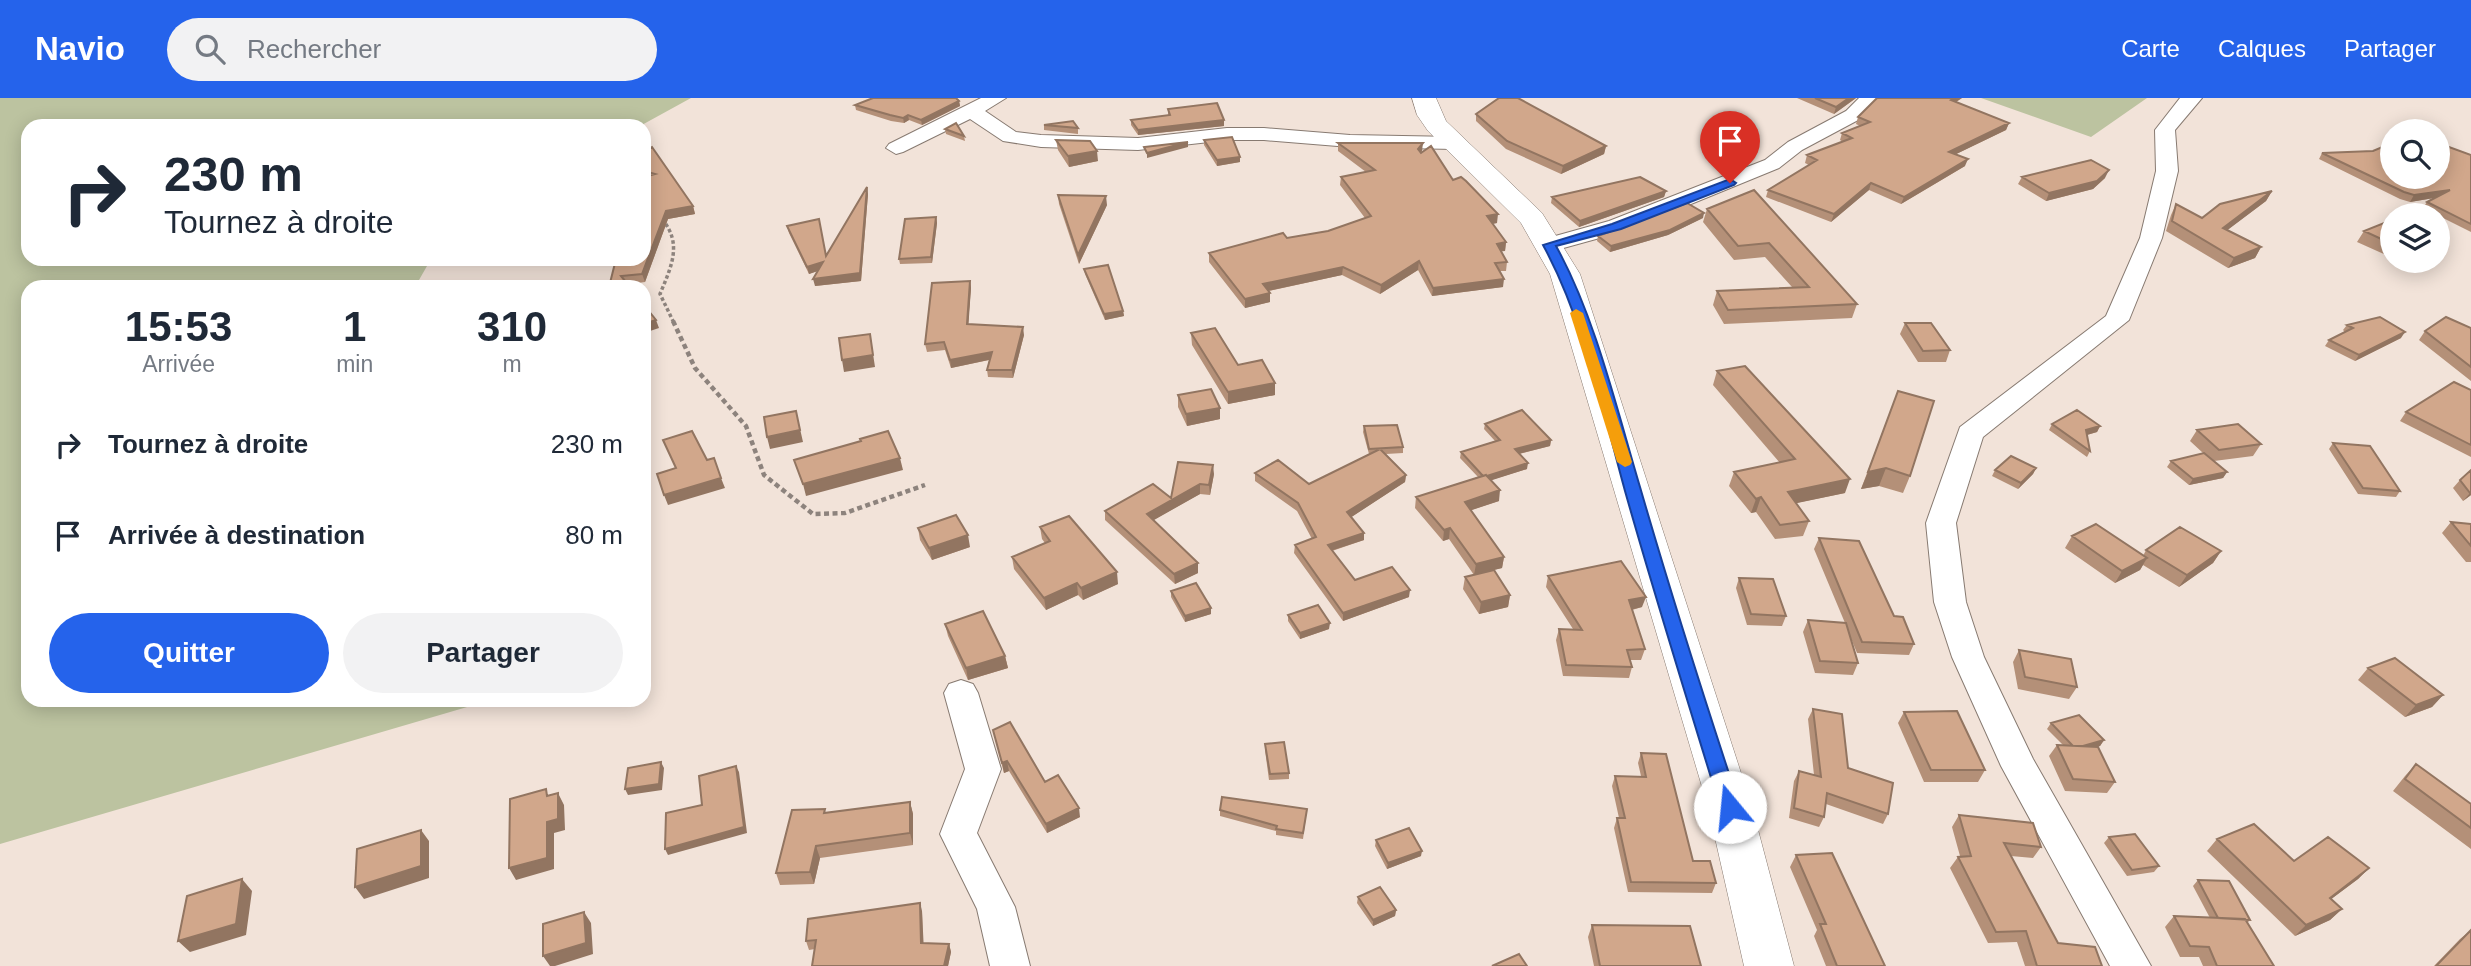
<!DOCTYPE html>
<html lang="fr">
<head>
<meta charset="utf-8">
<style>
  body { margin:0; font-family:Helvetica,sans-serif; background:#f2f2f3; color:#1f2937; height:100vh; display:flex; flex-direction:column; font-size:26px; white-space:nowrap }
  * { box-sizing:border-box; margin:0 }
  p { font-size:23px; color:#747a83 }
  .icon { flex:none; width:38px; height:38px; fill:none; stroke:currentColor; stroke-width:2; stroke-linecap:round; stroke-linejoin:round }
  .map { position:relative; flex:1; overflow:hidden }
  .details { position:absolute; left:21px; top:182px; width:630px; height:427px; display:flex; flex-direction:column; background:#fff; border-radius:21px; box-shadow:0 4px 18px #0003 }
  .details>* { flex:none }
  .hud { position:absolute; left:21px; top:21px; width:630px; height:147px; border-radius:21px; box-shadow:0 4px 18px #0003; background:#fff; color:#1f2937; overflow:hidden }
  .fabs { position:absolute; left:2380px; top:21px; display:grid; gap:14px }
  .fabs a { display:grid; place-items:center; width:70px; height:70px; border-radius:50%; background:#fff; box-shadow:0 4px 18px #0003; font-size:35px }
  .pin { position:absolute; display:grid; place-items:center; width:60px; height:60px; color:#fff; margin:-72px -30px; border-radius:50% 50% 50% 0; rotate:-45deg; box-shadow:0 0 7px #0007 }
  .pin .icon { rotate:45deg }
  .me { position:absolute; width:77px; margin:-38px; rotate:343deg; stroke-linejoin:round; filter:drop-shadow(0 0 5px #0008) }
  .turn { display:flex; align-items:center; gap:24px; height:147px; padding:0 28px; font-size:32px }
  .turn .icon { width:91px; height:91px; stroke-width:2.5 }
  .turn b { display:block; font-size:49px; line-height:60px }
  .eta { display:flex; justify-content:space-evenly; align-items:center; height:119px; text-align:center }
  .eta b { font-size:42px; font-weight:700; line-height:49px }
  .cta { display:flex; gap:14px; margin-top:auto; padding:14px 28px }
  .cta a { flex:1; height:80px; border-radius:42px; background:#2563eb; color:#fff; font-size:28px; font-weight:700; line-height:80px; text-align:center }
  .cta a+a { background:#f2f2f3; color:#1f2937 }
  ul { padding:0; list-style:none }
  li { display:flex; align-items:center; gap:21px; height:91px; padding:0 28px }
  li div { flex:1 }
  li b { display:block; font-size:26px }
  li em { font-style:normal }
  header { display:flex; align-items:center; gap:42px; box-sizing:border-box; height:98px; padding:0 35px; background:#2563eb; color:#fff }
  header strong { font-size:33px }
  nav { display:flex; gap:38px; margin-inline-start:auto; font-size:24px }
  .search { width:490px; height:63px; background:#f2f2f3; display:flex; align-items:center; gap:18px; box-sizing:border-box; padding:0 24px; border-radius:38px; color:#747a83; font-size:26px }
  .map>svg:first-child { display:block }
  .green { fill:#bcc3a0 }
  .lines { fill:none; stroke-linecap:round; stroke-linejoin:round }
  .minor-casing { stroke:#877a71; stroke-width:2 }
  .major-casing { stroke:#877a71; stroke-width:1 }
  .path-far1 { stroke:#8d837d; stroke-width:3.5; stroke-dasharray:3.5 2.5; stroke-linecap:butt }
  .path { stroke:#8d837d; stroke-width:4.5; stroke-dasharray:5 3.5; stroke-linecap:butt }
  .minor { fill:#fff; fill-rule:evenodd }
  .major { fill:#fff; fill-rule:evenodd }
  .wall { fill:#b49078 }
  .shaded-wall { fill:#927561 }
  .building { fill:#d1a78b; stroke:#927561; stroke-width:2 }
  .route { fill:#2563eb; stroke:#184099; stroke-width:2 }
  .slow { fill:#f59e0b }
</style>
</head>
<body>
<header>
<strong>Navio</strong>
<div class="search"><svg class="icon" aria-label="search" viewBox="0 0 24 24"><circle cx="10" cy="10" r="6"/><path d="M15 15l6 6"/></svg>Rechercher</div>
<nav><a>Carte</a><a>Calques</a><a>Partager</a></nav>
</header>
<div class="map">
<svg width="2471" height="868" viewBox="0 0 2471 868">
  <rect width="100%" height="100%" fill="#f2e3d9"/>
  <!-- green -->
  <path class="green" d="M 0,0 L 691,0 L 640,28 L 28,28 L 28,161 L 431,161 L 415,189 L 28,189 L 28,602 L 491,602 L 0,746 Z
    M 1981,0 L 2147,0 L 2091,39 Z"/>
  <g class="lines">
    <!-- minor casing -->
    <g class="minor-casing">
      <path id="minor" d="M 981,0 L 1006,0 L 985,13 L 1016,34 L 1041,37 L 1138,40 L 1227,30 L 1264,30 L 1350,37 L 1455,39 L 1465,45 L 1455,51 L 1350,49 L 1264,42 L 1227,42 L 1138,52 L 1041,49 L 1003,43 L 970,21 L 903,54 L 896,56 L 886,50 L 889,46 Z
        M 1859,0 L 1879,0 L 1860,21 L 1802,52 L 1779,70 L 1625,133 L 1549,154 L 1541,152 L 1537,147 L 1541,142 L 1609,123 L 1765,62 L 1788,44 L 1846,13 Z
        M 2180,0 L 2202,0 L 2175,32 L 2178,73 L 2162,140 L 2129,222 L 1983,339 L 1956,425 L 1966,504 L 1984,559 L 2033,661 L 2151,868 L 2110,868 L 2001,668 L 1952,559 L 1934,504 L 1926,425 L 1960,329 L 2106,218 L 2140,140 L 2156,73 L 2155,32 Z
        M 961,582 L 973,586 L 978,595 L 1001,671 L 977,735 L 1015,809 L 1030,868 L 990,868 L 977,811 L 940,736 L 965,671 L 944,595 L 949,586 Z"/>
    </g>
    <!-- major casing -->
    <g class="major-casing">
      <path id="major" d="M 1412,0 L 1436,0 L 1446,23 L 1542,115 L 1580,176 L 1752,709 L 1794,868 L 1744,868 L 1708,709 L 1550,176 L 1521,125 L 1428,33 L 1417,17 Z"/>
    </g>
    <!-- path-far1 -->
    <path class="path-far1" d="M 662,121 C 683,146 671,169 660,196 L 674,225"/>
    <!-- path -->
    <path class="path" d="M 673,223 L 695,270 L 746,328 L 764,377 L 813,416 L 845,415 L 925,387"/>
    <!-- minor -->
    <use href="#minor" class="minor"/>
    <!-- major -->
    <use href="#major" class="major"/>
  </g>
  <!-- wall -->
  <path class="wall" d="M 1797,0 L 1856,0 L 1834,16 Z
    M 1962,0 L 1956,4 L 2009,25 L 2006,32 L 1956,56 L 1965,68 L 1901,106 L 1869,92 L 1831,124 L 1766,99 L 1768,92 L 1809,67 L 1805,65 L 1807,57 L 1843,44 L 1840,42 L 1842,35 L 1860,28 L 1856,26 L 1858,19 Z
    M 959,3 L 960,8 L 922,27 L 909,22 L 904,25 L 891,23 L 856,12 L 855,7 Z
    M 1168,11 L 1224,28 L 1138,37 L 1131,27 L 1131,22 L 1168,17 Z
    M 1476,16 L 1606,48 L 1604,56 L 1561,76 L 1506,51 L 1476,23 Z
    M 1044,27 L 1078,30 L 1078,36 L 1044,32 Z
    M 945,31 L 964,38 L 965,43 L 946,36 Z
    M 1056,42 L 1098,63 L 1069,69 L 1058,52 Z
    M 1204,42 L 1240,64 L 1217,68 L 1204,47 Z
    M 1338,45 L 1422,53 L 1421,55 L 1453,82 L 1497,125 L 1492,126 L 1506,144 L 1505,153 L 1501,153 L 1507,164 L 1506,173 L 1500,173 L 1503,189 L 1432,198 L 1418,172 L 1380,196 L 1342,177 L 1269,193 L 1270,195 L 1270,204 L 1245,210 L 1209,164 L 1209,155 L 1328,133 L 1365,120 L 1340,87 L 1341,79 L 1366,74 L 1338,53 Z
    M 644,54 L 693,108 L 695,116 L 668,121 L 645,184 L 609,189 L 615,164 L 614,161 L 644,161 Z
    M 2322,55 L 2471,57 L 2471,134 L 2423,110 L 2427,104 L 2434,100 L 2410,104 L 2400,101 L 2319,61 Z
    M 2022,79 L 2105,80 L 2093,91 L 2046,103 L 2018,86 Z
    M 1754,92 L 1857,206 L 1852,220 L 1724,226 L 1713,207 L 1717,193 L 1792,189 L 1765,159 L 1734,162 L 1703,124 L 1707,111 Z
    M 1666,93 L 1664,99 L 1579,129 L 1551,105 L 1552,99 Z
    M 2272,93 L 2266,103 L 2227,132 L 2261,149 L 2255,160 L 2228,170 L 2166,133 L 2171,117 L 2176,106 L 2202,120 Z
    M 868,96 L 861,183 L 815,188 L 817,173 L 809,176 L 789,135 L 787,128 L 827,157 Z
    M 1058,97 L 1107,107 L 1079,166 L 1059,106 Z
    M 936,119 L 937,125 L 932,165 L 900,166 L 899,161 Z
    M 1703,120 L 1668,137 L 1610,154 L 1597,143 L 1598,138 Z
    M 2392,124 L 2392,154 L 2386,157 L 2357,144 L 2364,133 Z
    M 1084,171 L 1123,213 L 1124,218 L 1105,222 L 1085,176 Z
    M 970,183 L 971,190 L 968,226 L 1024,237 L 1013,280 L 988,279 L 987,272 L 989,262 L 951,270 L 945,252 L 927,254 L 925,246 Z
    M 1905,225 L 1950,252 L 1946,264 L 1918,264 L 1900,236 Z
    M 2347,227 L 2401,240 L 2355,263 L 2325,248 L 2329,242 L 2345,234 L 2343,232 Z
    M 2471,230 L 2471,283 L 2419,242 L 2425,233 Z
    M 1191,235 L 1238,267 L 1275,285 L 1275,297 L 1228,306 L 1192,247 Z
    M 1717,273 L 1845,395 L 1796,405 L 1809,423 L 1803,438 L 1775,441 L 1756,414 L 1751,415 L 1729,388 L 1734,374 L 1780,365 L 1713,287 Z
    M 2471,292 L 2471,359 L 2400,323 L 2406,314 Z
    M 1898,293 L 1910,378 L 1903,395 L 1879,388 L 1861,391 Z
    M 1178,297 L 1220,310 L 1220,321 L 1187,328 L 1178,309 Z
    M 1485,326 L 1551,342 L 1550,348 L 1519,356 L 1527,371 L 1491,382 L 1499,403 L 1471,412 L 1504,459 L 1502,470 L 1480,475 L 1510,497 L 1508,509 L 1479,516 L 1463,491 L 1465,479 L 1474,477 L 1449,441 L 1443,443 L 1415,410 L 1416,399 L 1478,379 L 1460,360 L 1461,354 L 1495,343 L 1484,331 Z
    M 2052,326 L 2100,328 L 2097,334 L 2087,337 L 2090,353 L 2087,359 L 2049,332 Z
    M 1364,328 L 1403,349 L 1403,355 L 1386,356 L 1406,377 L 1405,384 L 1351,419 L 1364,435 L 1364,442 L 1332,453 L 1355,482 L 1409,499 L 1343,523 L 1294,455 L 1295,447 L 1312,441 L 1297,413 L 1255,383 L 1255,375 L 1309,386 L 1369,356 L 1363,334 Z
    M 2197,332 L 2261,346 L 2253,358 L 2214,363 L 2227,374 L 2223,380 L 2189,387 L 2167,369 L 2171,363 L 2203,355 L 2190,343 Z
    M 2333,345 L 2400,393 L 2396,399 L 2358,396 L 2329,351 Z
    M 2036,370 L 2033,376 L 2018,391 L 1992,378 L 1995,372 Z
    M 1214,376 L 1210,397 L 1200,396 L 1153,422 L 1198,465 L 1198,475 L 1175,486 L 1105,422 L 1105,413 L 1171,400 Z
    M 2460,382 L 2471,397 L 2463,403 L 2453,390 Z
    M 2451,424 L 2471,426 L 2471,464 L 2466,464 L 2442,435 Z
    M 1040,429 L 1118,486 L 1083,502 L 1078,497 L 1046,512 L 1014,471 L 1012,459 L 1045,445 L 1042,441 Z
    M 918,430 L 970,449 L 932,462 L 920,442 Z
    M 2072,438 L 2143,458 L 2146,452 L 2221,453 L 2213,465 L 2179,489 L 2143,467 L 2140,472 L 2115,485 L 2065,450 Z
    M 1819,440 L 1894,518 L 1914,546 L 1909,557 L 1857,555 L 1848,533 L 1858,565 L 1853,577 L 1815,575 L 1803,534 L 1808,522 L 1845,525 L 1814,451 Z
    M 1548,478 L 1642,509 L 1632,512 L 1645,551 L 1641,562 L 1630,562 L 1632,569 L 1629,580 L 1563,578 L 1556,542 L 1559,531 L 1573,531 L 1546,489 Z
    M 1739,480 L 1786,518 L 1782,528 L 1747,527 L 1736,490 Z
    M 1171,493 L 1211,516 L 1185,524 L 1171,499 Z
    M 1288,517 L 1329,531 L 1300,541 L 1288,523 Z
    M 945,526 L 1005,558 L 1008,570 L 968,582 L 948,538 Z
    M 2019,552 L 2077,589 L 2069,601 L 2018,591 L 2013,564 Z
    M 2368,570 L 2443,597 L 2432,609 L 2405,619 L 2358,582 Z
    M 1813,611 L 1848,670 L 1888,716 L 1883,726 L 1826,706 L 1824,719 L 1819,729 L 1789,720 L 1794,683 L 1799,673 L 1814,677 L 1808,621 Z
    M 1904,614 L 1985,672 L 1978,684 L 1924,684 L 1898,625 Z
    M 2051,625 L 2104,642 L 2100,648 L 2097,649 L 2115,684 L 2107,695 L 2065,693 L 2049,658 L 2057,647 L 2063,647 L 2047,631 Z
    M 993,632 L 1080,719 L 1047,735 L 1009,673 L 1004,675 Z
    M 1265,646 L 1289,675 L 1289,681 L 1269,682 L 1265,652 Z
    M 1641,655 L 1693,763 L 1716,785 L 1712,795 L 1628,794 L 1614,730 L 1617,720 L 1619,720 L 1612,688 L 1615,678 L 1641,678 L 1638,665 Z
    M 2416,666 L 2471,706 L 2471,751 L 2393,693 L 2405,678 Z
    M 910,704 L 913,716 L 913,747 L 820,760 L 814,786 L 780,787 L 776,775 L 826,715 Z
    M 1307,711 L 1303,741 L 1276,737 L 1276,733 L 1220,718 L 1220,712 Z
    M 1959,717 L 2041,749 L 2033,760 L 2011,758 L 2058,845 L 2102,868 L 2025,868 L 2017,844 L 1988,845 L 1950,770 L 1958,759 L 1960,758 L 1952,729 Z
    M 2109,739 L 2159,768 L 2154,774 L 2127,778 L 2104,745 Z
    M 2217,741 L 2294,763 L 2369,770 L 2358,781 L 2331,801 L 2342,811 L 2330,822 L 2295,838 L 2207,753 Z
    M 1376,742 L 1421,758 L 1387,771 L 1375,748 Z
    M 1796,757 L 1885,868 L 1826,868 L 1814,838 L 1817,832 L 1790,769 Z
    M 2198,782 L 2250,822 L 2247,825 L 2274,868 L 2203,868 L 2199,859 L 2180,859 L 2165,829 L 2174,818 L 2210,820 L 2193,788 Z
    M 1358,799 L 1396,812 L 1395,818 L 1373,828 L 1357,805 Z
    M 922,813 L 923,846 L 949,846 L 951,854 L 948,868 L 812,868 L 815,851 L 809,852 L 806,843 Z
    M 1592,827 L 1701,868 L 1594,868 L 1588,839 Z
    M 2471,832 L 2471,868 L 2434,868 L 2460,841 Z"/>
  <!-- shaded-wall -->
  <path class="shaded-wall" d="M 1849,0 L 1856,0 L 1834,16 L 1836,9 Z
    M 1954,0 L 1962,0 L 1948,9 L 1951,2 Z
    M 959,3 L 960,8 L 922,27 L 921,22 Z
    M 908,17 L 909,22 L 904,25 L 903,20 Z
    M 1224,22 L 1224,28 L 1138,37 L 1138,32 Z
    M 2009,25 L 2006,32 L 1946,61 L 1949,54 Z
    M 1188,44 L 1188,49 L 1147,60 L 1147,55 Z
    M 1423,45 L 1422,53 L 1417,59 L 1418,51 Z
    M 1606,48 L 1604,56 L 1561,76 L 1563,68 Z
    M 1097,53 L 1098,63 L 1069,69 L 1068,58 Z
    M 1240,59 L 1240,64 L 1217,68 L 1217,62 Z
    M 1968,61 L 1965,68 L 1901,106 L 1904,99 Z
    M 2109,72 L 2105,80 L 2093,91 L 2046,103 L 2049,95 Z
    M 1871,85 L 1869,92 L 1831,124 L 1834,116 Z
    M 867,89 L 868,96 L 861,183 L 815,188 L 813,181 Z
    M 2450,92 L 2446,98 L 2410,104 L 2414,97 Z
    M 1666,93 L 1664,99 L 1579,129 L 1580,123 Z
    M 2272,93 L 2266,103 L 2217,140 L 2223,130 Z
    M 1106,98 L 1107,107 L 1079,166 L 1078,157 Z
    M 693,108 L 695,116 L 668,121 L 645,184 L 642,176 L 666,113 Z
    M 1704,115 L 1703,120 L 1668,137 L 1610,154 L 1611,148 Z
    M 1498,116 L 1497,125 L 1486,127 L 1487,118 Z
    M 936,119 L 937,125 L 932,165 L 931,159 Z
    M 1506,144 L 1505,153 L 1495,154 L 1497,146 Z
    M 2392,147 L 2392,154 L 2386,157 Z
    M 2261,149 L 2255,160 L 2228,170 L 2234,160 Z
    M 1419,163 L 1418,172 L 1380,196 L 1381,187 Z
    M 823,164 L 824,171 L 809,176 L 807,169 Z
    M 1343,169 L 1342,177 L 1263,194 L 1263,186 Z
    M 1504,181 L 1503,189 L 1432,198 L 1433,190 Z
    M 970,183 L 971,190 L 968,233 L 967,226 Z
    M 1270,195 L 1270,204 L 1245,210 L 1245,201 Z
    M 1123,213 L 1124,218 L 1105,222 L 1104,216 Z
    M 656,222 L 659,230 L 644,235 L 644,226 Z
    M 1023,229 L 1024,237 L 1013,280 L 1012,272 Z
    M 2405,234 L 2401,240 L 2355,263 L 2359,257 Z
    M 870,236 L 875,269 L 844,274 L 842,262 Z
    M 647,242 L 650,250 L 644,252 L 644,243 Z
    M 992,254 L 993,261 L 951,270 L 950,262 Z
    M 1275,285 L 1275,297 L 1228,306 L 1228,294 Z
    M 1220,310 L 1220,321 L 1187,328 L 1186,316 Z
    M 796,313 L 803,344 L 770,351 L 767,339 Z
    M 2100,328 L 2097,334 L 2083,338 L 2086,332 Z
    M 1551,342 L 1550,348 L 1514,357 L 1515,351 Z
    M 900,360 L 903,372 L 806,398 L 803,386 Z
    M 1528,365 L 1527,371 L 1483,385 L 1484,379 Z
    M 1213,367 L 1214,376 L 1210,397 L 1209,387 Z
    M 1886,370 L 1879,388 L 1861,391 L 1868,374 Z
    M 2036,370 L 2033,376 L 2018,391 L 2021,385 Z
    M 2227,374 L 2223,380 L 2189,387 L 2193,381 Z
    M 1406,377 L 1405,384 L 1347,422 L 1347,414 Z
    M 721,380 L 725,390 L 668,407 L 664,397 Z
    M 1850,381 L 1845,395 L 1783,408 L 1788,394 Z
    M 1200,386 L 1200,396 L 1147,426 L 1147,416 Z
    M 1500,392 L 1499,403 L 1463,415 L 1465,404 Z
    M 2471,394 L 2471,397 L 2463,403 L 2470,395 Z
    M 1761,399 L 1756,414 L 1751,415 L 1756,401 Z
    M 1450,430 L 1449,441 L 1443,443 L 1444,432 Z
    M 1364,435 L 1364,442 L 1327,454 L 1328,447 Z
    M 968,437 L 970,449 L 932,462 L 929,450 Z
    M 2221,453 L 2213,465 L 2179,489 L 2187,477 Z
    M 1504,459 L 1502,470 L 1474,477 L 1476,466 Z
    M 2147,460 L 2140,472 L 2115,485 L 2122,473 Z
    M 1198,465 L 1198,475 L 1175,486 L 1174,476 Z
    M 1117,474 L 1118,486 L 1083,502 L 1081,490 Z
    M 1077,485 L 1078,497 L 1046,512 L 1044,500 Z
    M 1410,492 L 1409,499 L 1343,523 L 1343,515 Z
    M 1510,497 L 1508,509 L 1479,516 L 1481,504 Z
    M 1646,499 L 1642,509 L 1626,513 L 1629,502 Z
    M 1211,510 L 1211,516 L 1185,524 L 1185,518 Z
    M 1330,525 L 1329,531 L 1300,541 L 1300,535 Z
    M 1005,558 L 1008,570 L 968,582 L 966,570 Z
    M 2443,597 L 2432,609 L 2405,619 L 2416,607 Z
    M 2104,642 L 2100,648 L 2072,656 L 2076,650 Z
    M 1007,663 L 1009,673 L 1004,675 L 1002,665 Z
    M 661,664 L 664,670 L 662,692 L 628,697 L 625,691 Z
    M 736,668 L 739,674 L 747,735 L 668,757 L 665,751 Z
    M 558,695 L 564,707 L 565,732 L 554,735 L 554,771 L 516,782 L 509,770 L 547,724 Z
    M 910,704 L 913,716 L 913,747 L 910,735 Z
    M 1079,710 L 1080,719 L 1047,735 L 1046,726 Z
    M 421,732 L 429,743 L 429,780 L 364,801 L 355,789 Z
    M 816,748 L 820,760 L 814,786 L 810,774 Z
    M 1422,753 L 1421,758 L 1387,771 L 1388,765 Z
    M 2369,770 L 2358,781 L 2318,811 L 2330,800 Z
    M 242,781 L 252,793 L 246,837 L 190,854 L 178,843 Z
    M 920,805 L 922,813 L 924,854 L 921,845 Z
    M 2342,811 L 2330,822 L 2295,838 L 2306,827 Z
    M 1396,812 L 1395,818 L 1373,828 L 1373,822 Z
    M 584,814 L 591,825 L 593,856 L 555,868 L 550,868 L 543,858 Z
    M 949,846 L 951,854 L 948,868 L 944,868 Z"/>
  <!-- building -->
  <path class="building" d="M 873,0 L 956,0 L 959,3 L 921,22 L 908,17 L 903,20 L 890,17 L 855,7 Z
    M 1499,0 L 1518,0 L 1606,48 L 1563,68 L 1507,43 L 1476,16 Z
    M 1815,0 L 1849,0 L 1836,9 Z
    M 1877,0 L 1954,0 L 1951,2 L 2009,25 L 1949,54 L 1968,61 L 1904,99 L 1871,85 L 1834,116 L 1768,92 L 1817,62 L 1807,57 L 1852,40 L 1842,35 L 1870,24 L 1858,19 Z
    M 1217,5 L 1224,22 L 1138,32 L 1131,22 L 1170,17 L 1168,11 Z
    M 1073,23 L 1078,30 L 1044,27 Z
    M 956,25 L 964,38 L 945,31 Z
    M 1232,39 L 1240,59 L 1217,62 L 1204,42 Z
    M 1056,42 L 1090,43 L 1097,53 L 1068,58 Z
    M 1188,44 L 1147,55 L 1144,49 Z
    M 1338,45 L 1423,45 L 1418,51 L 1421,55 L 1431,48 L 1453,82 L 1461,79 L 1466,83 L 1498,116 L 1487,118 L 1506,144 L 1497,146 L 1507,164 L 1495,165 L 1504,181 L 1433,190 L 1419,163 L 1381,187 L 1343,169 L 1263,186 L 1270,195 L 1245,201 L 1209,155 L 1283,135 L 1287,140 L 1328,133 L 1371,118 L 1341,79 L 1375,72 Z
    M 2392,45 L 2392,79 L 2438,79 L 2438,45 L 2471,57 L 2471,126 L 2427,104 L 2450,92 L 2414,97 L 2404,94 L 2322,55 L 2373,53 Z
    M 652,49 L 693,108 L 666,113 L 642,176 L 621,178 L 630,189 L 609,189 L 616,161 L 644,161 L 644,79 L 655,76 L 644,73 L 644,54 Z
    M 2091,62 L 2109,72 L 2097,83 L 2049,95 L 2022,79 Z
    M 1640,79 L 1666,93 L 1580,123 L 1552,99 Z
    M 867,89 L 860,175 L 813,181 L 823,164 L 807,169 L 787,128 L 819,121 L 826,158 Z
    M 1754,92 L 1857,206 L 1728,212 L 1717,193 L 1809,189 L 1769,145 L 1738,148 L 1707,111 Z
    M 2272,93 L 2223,130 L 2261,149 L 2234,160 L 2172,123 L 2176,106 L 2202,120 L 2220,106 Z
    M 1058,97 L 1106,98 L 1078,157 Z
    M 1687,105 L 1704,115 L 1670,132 L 1611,148 L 1598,138 Z
    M 936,119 L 931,159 L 899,161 L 905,121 Z
    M 2389,123 L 2392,124 L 2392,146 L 2364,133 Z
    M 1108,167 L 1123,213 L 1104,216 L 1084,171 Z
    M 970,183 L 967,226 L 1023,229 L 1012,272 L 987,272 L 992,254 L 950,262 L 944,244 L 925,246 L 932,185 Z
    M 644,207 L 656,222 L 644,226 Z
    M 2380,219 L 2405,234 L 2359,257 L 2329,242 L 2353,230 L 2347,227 Z
    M 2446,219 L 2471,230 L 2471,269 L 2425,233 Z
    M 1905,225 L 1931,225 L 1950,252 L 1923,253 Z
    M 1215,230 L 1238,267 L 1262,262 L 1275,285 L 1228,294 L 1191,235 Z
    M 870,236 L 873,257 L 842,262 L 839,240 Z
    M 1745,268 L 1850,381 L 1788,394 L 1809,423 L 1780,427 L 1761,399 L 1756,401 L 1734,374 L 1795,361 L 1717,273 Z
    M 2454,284 L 2471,292 L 2471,347 L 2406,314 Z
    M 1211,291 L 1220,310 L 1186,316 L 1178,297 Z
    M 1898,293 L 1934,303 L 1910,378 L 1886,370 L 1868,374 Z
    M 1522,312 L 1551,342 L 1515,351 L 1528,365 L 1487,378 L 1486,377 L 1483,378 L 1461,354 L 1500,342 L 1485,326 Z
    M 2077,312 L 2100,328 L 2086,332 L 2090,353 L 2052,326 Z
    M 796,313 L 800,332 L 767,339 L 764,319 Z
    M 2238,326 L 2261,346 L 2219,352 L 2197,332 Z
    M 1397,327 L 1403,349 L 1369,351 L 1364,328 Z
    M 692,333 L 707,362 L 714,360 L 721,380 L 664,397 L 657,376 L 676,370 L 663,342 Z
    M 888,333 L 900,360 L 803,386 L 794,362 L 861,343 L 860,341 Z
    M 2333,345 L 2370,348 L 2400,393 L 2363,390 Z
    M 1380,351 L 1406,377 L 1347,414 L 1364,435 L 1328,447 L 1355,482 L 1392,469 L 1410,492 L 1343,515 L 1295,447 L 1316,439 L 1298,405 L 1255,375 L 1278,362 L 1309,386 Z
    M 2204,355 L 2227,374 L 2193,381 L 2171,363 Z
    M 2011,358 L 2036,370 L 2021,385 L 1995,372 Z
    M 1178,364 L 1213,367 L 1209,387 L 1200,386 L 1147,416 L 1198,465 L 1174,476 L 1105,413 L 1153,386 L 1171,400 Z
    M 2471,372 L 2471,394 L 2470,395 L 2460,382 Z
    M 1486,377 L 1500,392 L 1465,404 L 1504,459 L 1476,466 L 1450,430 L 1444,432 L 1416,399 Z
    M 956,417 L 968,437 L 929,450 L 918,430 Z
    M 1069,418 L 1117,474 L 1081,490 L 1077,485 L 1044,500 L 1012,459 L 1050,443 L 1040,429 Z
    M 2451,424 L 2471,426 L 2471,448 Z
    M 2096,426 L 2147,460 L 2122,473 L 2072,438 Z
    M 2180,429 L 2221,453 L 2187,477 L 2146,452 Z
    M 1819,440 L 1859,443 L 1894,518 L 1903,519 L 1914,546 L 1862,544 Z
    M 1621,463 L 1646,499 L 1629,502 L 1645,551 L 1627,552 L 1632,569 L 1566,567 L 1559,531 L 1582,532 L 1548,478 Z
    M 1494,472 L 1510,497 L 1481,504 L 1465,479 Z
    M 1739,480 L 1773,481 L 1786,518 L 1751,516 Z
    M 1196,485 L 1211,510 L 1185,518 L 1171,493 Z
    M 1318,507 L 1330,525 L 1300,535 L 1288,517 Z
    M 983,513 L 1005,558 L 966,570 L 945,526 Z
    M 1808,522 L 1846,525 L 1858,565 L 1820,563 Z
    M 2019,552 L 2071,561 L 2077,589 L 2025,579 Z
    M 2395,560 L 2443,597 L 2416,607 L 2368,570 Z
    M 1813,611 L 1842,616 L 1848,670 L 1893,685 L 1888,716 L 1827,695 L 1824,719 L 1794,710 L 1799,673 L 1821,679 Z
    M 1957,613 L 1985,672 L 1931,672 L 1904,614 Z
    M 2079,617 L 2104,642 L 2083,648 L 2073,648 L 2051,625 Z
    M 1010,624 L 1045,684 L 1058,677 L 1079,710 L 1046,726 L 1007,663 L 1002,665 L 993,632 Z
    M 1284,644 L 1289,675 L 1270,676 L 1265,646 Z
    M 2057,647 L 2098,649 L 2115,684 L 2073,681 Z
    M 1641,655 L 1666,656 L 1693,763 L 1710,763 L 1716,785 L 1631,784 L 1617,720 L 1625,720 L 1615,678 L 1646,679 Z
    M 661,664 L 659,686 L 625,691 L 628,670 Z
    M 2416,666 L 2471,706 L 2471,730 L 2405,681 Z
    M 736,668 L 744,729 L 665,751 L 666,715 L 702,707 L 699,678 Z
    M 546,691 L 547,698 L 558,695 L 558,721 L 547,724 L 547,760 L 509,770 L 510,701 Z
    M 1222,699 L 1307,711 L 1303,735 L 1276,731 L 1277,728 L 1220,712 Z
    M 910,704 L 910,735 L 816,748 L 810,774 L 776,775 L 792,712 L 825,711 L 824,715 Z
    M 1959,717 L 2033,725 L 2041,749 L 2004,745 L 2058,845 L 2095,849 L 2102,868 L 2037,868 L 2026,833 L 1996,834 L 1958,759 L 1971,758 Z
    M 2254,726 L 2294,763 L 2328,739 L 2369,770 L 2330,800 L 2342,811 L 2306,827 L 2217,741 Z
    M 1409,730 L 1422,753 L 1388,765 L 1376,742 Z
    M 421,732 L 421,768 L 355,789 L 357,751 Z
    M 2135,736 L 2159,768 L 2132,772 L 2109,739 Z
    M 1832,755 L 1885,868 L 1837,868 L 1820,826 L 1826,826 L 1796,757 Z
    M 242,781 L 236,826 L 178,843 L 187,798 Z
    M 2198,782 L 2229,783 L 2250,822 L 2218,820 Z
    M 1380,789 L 1396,812 L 1373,822 L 1358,799 Z
    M 920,805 L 921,845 L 949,846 L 944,868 L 812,868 L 816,842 L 806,843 L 808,821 Z
    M 584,814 L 586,845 L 543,858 L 543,826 Z
    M 2174,818 L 2245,821 L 2274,868 L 2217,868 L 2209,849 L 2190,848 Z
    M 1592,827 L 1690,828 L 1701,868 L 1600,868 Z
    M 2471,832 L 2471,868 L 2436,868 Z
    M 1519,856 L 1527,868 L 1492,868 Z"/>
  <!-- route -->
  <path class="route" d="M 1730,81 L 1736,85 L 1734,87 L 1621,131 L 1556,148 C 1595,218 1617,312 1640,389 C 1671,496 1705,603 1740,709 L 1737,715 L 1723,715 L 1720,709 C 1688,604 1655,499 1625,393 C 1603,313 1583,220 1543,147 L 1612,126 Z"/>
  <!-- slow -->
  <path class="slow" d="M 1576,211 L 1583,215 L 1632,364 L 1630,367 L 1625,369 L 1617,364 L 1570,215 Z"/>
</svg>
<div class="fabs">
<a><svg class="icon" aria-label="search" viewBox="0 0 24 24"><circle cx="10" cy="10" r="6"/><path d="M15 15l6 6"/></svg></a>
<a><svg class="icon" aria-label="layers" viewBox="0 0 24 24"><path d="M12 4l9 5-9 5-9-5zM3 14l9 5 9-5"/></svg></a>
</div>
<div class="pin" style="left:1730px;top:85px;background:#d93025"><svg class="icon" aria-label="arrive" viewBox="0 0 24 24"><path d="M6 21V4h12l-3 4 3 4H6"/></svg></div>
<svg class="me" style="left:1730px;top:709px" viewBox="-20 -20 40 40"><circle r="19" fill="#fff"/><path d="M0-13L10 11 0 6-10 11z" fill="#2563eb"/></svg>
<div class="hud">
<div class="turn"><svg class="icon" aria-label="right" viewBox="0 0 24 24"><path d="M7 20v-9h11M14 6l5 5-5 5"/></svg><div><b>230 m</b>Tournez à droite</div></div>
</div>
<section class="details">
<div class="eta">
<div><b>15:53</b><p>Arrivée</p></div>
<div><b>1</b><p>min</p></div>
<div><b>310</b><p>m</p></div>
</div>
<ul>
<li><svg class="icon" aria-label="right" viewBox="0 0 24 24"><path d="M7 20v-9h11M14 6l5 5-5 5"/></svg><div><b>Tournez à droite</b></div><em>230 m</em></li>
<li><svg class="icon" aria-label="arrive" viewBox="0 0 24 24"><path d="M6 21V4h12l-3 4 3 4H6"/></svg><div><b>Arrivée à destination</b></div><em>80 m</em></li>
</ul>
<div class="cta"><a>Quitter</a><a>Partager</a></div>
</section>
</div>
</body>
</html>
